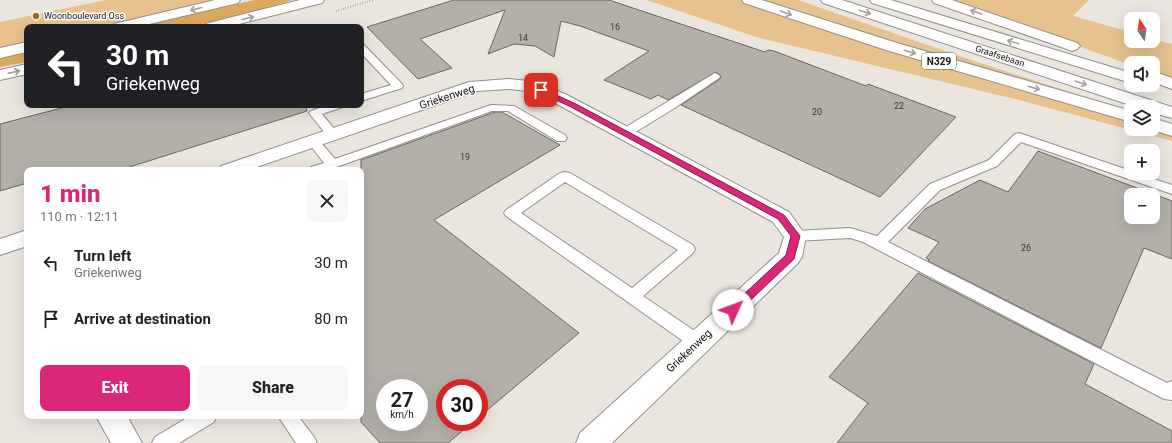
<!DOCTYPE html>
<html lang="en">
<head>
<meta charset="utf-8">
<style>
  body { margin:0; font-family:Roboto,sans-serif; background:#f6f6f6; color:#202124; height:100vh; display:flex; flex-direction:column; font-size:15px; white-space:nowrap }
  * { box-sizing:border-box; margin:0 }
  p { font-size:13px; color:#757577 }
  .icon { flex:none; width:22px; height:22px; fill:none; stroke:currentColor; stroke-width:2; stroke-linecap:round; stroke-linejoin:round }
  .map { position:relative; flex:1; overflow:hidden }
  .details { position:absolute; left:24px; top:167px; width:340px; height:252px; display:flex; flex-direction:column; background:#fff; border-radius:8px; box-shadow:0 4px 16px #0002 }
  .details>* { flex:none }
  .guide { position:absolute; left:24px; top:24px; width:340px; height:84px; border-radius:8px; box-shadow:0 4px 16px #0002; background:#202124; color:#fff; overflow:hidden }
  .needle { width:26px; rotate:347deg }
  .controls { position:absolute; left:1124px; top:12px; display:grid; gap:8px }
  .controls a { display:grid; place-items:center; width:36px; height:36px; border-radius:8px; background:#fff; box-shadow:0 4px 16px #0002; font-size:20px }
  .speed { position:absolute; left:376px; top:379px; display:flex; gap:8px; font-size:20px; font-weight:700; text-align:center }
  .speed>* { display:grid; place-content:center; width:52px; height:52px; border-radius:50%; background:#fff; box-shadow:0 4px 16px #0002; line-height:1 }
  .speed small { font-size:10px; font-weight:400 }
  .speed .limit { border:6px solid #d22; background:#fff; color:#111 }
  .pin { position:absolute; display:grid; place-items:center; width:34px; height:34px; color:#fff; margin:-17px; border-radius:8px; box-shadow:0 2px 6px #0006 }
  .me { position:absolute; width:44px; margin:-22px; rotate:47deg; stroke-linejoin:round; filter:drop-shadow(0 0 3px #0008) }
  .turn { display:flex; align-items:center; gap:14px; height:84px; padding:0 16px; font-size:18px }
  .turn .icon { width:52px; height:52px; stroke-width:2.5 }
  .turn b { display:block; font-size:28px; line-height:34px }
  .round { display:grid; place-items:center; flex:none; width:42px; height:42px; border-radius:8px; background:#f6f6f6 }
  .head { display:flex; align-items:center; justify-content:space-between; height:68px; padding:0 16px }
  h1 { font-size:24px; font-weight:800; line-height:30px; color:#db2777 }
  .primary-button { display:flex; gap:8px; margin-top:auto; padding:8px 16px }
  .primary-button a { flex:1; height:46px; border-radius:8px; background:#db2777; color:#fff; font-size:16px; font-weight:800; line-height:46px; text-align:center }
  .primary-button a+a { background:#f6f6f6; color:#202124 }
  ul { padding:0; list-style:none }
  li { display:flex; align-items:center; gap:12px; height:56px; padding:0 16px }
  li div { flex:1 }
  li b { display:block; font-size:15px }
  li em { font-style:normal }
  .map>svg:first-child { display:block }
  .green { fill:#e8c28e }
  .forest { fill:#dda95e }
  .building { fill:#b3afa9; stroke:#6c6863; fill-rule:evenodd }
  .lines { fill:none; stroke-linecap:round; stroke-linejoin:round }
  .service-casing { stroke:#928e89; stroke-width:2 }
  .minor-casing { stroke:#928e89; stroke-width:2 }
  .secondary-casing { stroke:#928e89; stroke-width:2 }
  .primary-casing { stroke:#928e89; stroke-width:2 }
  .path { stroke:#74726e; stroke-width:2; stroke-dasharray:0.5 2; stroke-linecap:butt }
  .service { fill:#fff; fill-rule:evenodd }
  .minor { fill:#fff; fill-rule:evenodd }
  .secondary { fill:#fff; fill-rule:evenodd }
  .primary { fill:#fff; fill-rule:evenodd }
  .oneway { stroke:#a1a09f }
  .route { fill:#db2777; stroke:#8e194d }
  .poi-dot { fill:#9c6d1f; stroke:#fff; stroke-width:1.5 }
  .labels { text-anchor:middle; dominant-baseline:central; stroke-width:3; stroke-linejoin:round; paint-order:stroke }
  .far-poi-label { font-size:9px; fill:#131210; stroke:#fff; text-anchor:start }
  .number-label { font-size:9px; fill:#3b3936 }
  .far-street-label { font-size:9px; fill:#131210; stroke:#fff }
  .shield { fill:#fff; stroke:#5a5958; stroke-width:1 }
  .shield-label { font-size:10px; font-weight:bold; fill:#131210 }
  .street-label { font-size:11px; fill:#131210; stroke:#fff }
</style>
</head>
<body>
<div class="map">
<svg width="1172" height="443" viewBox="0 0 1172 443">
  <rect width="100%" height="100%" fill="#eae5df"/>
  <!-- green -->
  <path class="green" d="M 106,0 L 218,0 L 99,27 L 27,27 L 27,42 L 0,48 L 0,22 Z
    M 647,0 L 798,0 L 968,59 L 1131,112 L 1131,129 L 1153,129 L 1172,126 L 1172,141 L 1015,99 L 756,37 Z
    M 949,0 L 1089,0 L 1073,16 L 1131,32 L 1131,41 L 1153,41 L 1153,39 L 1172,44 L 1172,78 L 1153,72 L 1153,63 L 1131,63 L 1131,65 Z"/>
  <!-- forest -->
  <path class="forest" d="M 254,0 L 293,0 L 242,15 L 189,27 L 139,27 Z
    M 27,52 L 27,62 L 0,67 L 0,58 Z"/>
  <!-- building -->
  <path class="building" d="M 454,0 L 609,0 L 765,52 L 768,50 L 774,51 L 866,86 L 868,84 L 956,117 L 880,197 L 681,105 L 720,79 L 721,76 L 716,72 L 668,100 L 658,95 L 651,99 L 604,80 L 649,51 L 580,26 L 561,21 L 554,57 L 535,46 L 514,44 L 488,54 L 505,10 L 420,39 L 452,68 L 418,79 L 367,27 Z
    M 73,105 L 306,105 L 307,111 L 120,170 L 27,170 L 27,183 L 0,191 L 0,124 Z
    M 495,112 L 502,112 L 560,145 L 434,220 L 579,333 L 479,417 L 479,388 L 445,388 L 445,422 L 473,422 L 448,443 L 380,443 L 361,422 L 361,160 ZM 385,388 L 419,388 L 419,422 L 385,422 Z
    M 1038,151 L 1172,201 L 1172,259 L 1144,248 L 1101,348 L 928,261 L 929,260 L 926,258 L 939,242 L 908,228 L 925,209 L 980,180 L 1008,192 ZM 1131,195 L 1153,195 L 1153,217 L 1131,217 Z
    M 918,273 L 1094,364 L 1085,384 L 1172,431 L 1172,443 L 837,443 L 868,403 L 829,377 Z"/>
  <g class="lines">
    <!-- service casing -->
    <g class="service-casing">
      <path id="service" d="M 361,44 L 364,45 L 402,84 L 403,86 L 402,88 L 361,101 L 361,94 L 391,85 L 361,53 Z
        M 715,73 L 720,76 L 719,78 L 673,109 L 629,136 L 621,136 L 619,133 L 621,130 Z
        M 328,105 L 345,105 L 343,107 L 322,114 L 339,135 L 337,138 L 329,138 L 309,113 L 311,111 Z
        M 491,105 L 514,106 L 565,135 L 567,138 L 565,141 L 557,141 L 508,111 L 492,111 L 328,170 L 310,170 L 311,167 L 324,163 L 307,141 L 309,138 L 317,138 L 335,159 Z
        M 1019,133 L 1131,171 L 1131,173 L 1136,173 L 1172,185 L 1172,194 L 1021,142 L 997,166 L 940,190 L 888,242 L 1167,383 L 1172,381 L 1172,400 L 1164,399 L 863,242 L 850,238 L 795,241 L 790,239 L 788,236 L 790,233 L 795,231 L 850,228 L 877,236 L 930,184 L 989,160 L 1015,134 Z
        M 565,172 L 570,173 L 693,245 L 695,249 L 693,253 L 643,296 L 705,338 L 707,343 L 705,348 L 699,350 L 693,348 L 506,216 L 504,213 L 506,210 L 560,173 ZM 565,182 L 678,250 L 632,288 L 521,213 Z
        M 190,416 L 216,416 L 214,422 L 179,443 L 152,443 L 155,437 Z
        M 278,416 L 298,416 L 314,437 L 317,443 L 296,443 Z"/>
    </g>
    <!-- minor casing -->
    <g class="minor-casing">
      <path id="minor" d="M 509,79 L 537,82 L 567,95 L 789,212 L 806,236 L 802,257 L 798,263 L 612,443 L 576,443 L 580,433 L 779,253 L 784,237 L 773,222 L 555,103 L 528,91 L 509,89 L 477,91 L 248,170 L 218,170 L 221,166 L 469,82 Z
        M 27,230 L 27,246 L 0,255 L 0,239 Z
        M 96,416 L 127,416 L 142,443 L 111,443 Z"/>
    </g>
    <!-- secondary casing -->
    <g class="secondary-casing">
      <path id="secondary" d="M 215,0 L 240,0 L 238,3 L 137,27 L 112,27 L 114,24 Z
        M 300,0 L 324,0 L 322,3 L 227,27 L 203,27 L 205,24 Z
        M 27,42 L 27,52 L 0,58 L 0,48 Z
        M 27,64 L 27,74 L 0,80 L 0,70 Z"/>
    </g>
    <!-- primary casing -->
    <g class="primary-casing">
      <path id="primary" d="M 742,0 L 762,0 L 897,43 L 1131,111 L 1131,122 L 886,50 L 744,3 Z
        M 821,0 L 842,0 L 1172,107 L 1172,118 L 1153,113 L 1153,107 L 1136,107 L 823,3 Z
        M 870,0 L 891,0 L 1131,73 L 1131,83 L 872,3 Z
        M 932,0 L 952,0 L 1077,43 L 1080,46 L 1077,49 L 1072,51 L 1067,49 L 934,3 Z
        M 1153,71 L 1172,78 L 1172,89 L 1153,82 Z
        M 1153,118 L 1172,124 L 1172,136 L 1150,129 L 1153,129 Z"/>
    </g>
    <!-- path -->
    <path class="path" d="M 336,11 L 373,0"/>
    <!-- service -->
    <use href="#service" class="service"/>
    <!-- minor -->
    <use href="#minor" class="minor"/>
    <!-- secondary -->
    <use href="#secondary" class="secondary"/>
    <!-- primary -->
    <use href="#primary" class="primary"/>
  </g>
  <!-- one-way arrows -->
  <defs><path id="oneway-shaft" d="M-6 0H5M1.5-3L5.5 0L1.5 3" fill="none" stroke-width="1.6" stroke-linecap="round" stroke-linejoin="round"/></defs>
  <g class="oneway">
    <use href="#oneway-shaft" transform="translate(196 9) rotate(166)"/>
    <use href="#oneway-shaft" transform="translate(865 12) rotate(18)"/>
    <use href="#oneway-shaft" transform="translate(976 12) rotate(-161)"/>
    <use href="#oneway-shaft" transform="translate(786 13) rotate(20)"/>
    <use href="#oneway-shaft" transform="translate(248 18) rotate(-14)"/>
    <use href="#oneway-shaft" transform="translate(1013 42) rotate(-163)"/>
    <use href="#oneway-shaft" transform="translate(910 52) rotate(16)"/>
    <use href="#oneway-shaft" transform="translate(14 72) rotate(-13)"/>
    <use href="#oneway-shaft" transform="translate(1081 83) rotate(19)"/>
    <use href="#oneway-shaft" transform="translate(1034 88) rotate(16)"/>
  </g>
  <!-- route -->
  <path class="route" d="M 541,88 L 576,104 L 784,215 L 800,236 L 794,259 L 737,313 L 729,313 L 728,310 L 729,308 L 786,255 L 791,236 L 778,219 L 571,107 L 539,92 L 538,90 Z"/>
  <!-- markers -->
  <circle class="poi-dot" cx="36" cy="16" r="4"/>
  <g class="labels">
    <!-- far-poi labels -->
    <g class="far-poi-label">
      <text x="44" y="16">Woonboulevard Oss</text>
    </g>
    <!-- number labels -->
    <g class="number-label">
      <text x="615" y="27">16</text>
      <text x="523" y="38">14</text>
      <text x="899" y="106">22</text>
      <text x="817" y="112">20</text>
      <text x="465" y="157">19</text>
      <text x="1026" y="248">26</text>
    </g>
    <!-- far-street labels -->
    <g class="far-street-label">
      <text transform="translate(1000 56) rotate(18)">Graafsebaan</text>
    </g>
    <!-- shield labels -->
    <rect class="shield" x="922" y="53" width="34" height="16" rx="3"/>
    <g class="shield-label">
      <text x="939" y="61">N329</text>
    </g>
    <!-- street labels -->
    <g class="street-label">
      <text transform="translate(447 97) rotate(-18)">Griekenweg</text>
      <text transform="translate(689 351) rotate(-43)">Griekenweg</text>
    </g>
  </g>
</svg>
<div class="controls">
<a><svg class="needle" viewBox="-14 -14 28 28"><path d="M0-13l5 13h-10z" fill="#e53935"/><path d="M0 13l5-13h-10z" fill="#757577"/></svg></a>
<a><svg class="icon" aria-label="sound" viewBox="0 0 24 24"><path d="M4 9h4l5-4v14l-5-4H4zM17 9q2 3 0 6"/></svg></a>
<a><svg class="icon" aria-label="layers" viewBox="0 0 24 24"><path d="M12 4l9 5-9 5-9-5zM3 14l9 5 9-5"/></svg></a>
<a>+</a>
<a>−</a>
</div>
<div class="speed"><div>27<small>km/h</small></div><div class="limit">30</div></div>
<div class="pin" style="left:541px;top:90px;background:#d93025"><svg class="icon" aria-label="arrive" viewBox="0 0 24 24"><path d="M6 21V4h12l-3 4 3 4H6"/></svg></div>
<svg class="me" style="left:733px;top:310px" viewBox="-20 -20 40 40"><circle r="19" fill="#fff"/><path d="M0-13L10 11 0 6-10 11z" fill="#db2777"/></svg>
<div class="guide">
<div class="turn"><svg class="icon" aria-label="left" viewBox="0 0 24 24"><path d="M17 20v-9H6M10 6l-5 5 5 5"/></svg><div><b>30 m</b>Griekenweg</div></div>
</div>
<section class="details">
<div class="head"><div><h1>1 min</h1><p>110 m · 12:11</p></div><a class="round"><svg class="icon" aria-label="close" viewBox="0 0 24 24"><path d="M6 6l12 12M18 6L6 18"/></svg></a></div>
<ul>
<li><svg class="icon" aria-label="left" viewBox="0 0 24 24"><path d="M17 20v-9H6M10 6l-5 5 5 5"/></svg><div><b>Turn left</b><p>Griekenweg</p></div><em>30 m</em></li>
<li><svg class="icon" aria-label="arrive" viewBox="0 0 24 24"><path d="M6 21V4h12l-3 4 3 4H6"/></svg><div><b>Arrive at destination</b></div><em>80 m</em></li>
</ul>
<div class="primary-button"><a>Exit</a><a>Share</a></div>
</section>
</div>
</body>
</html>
